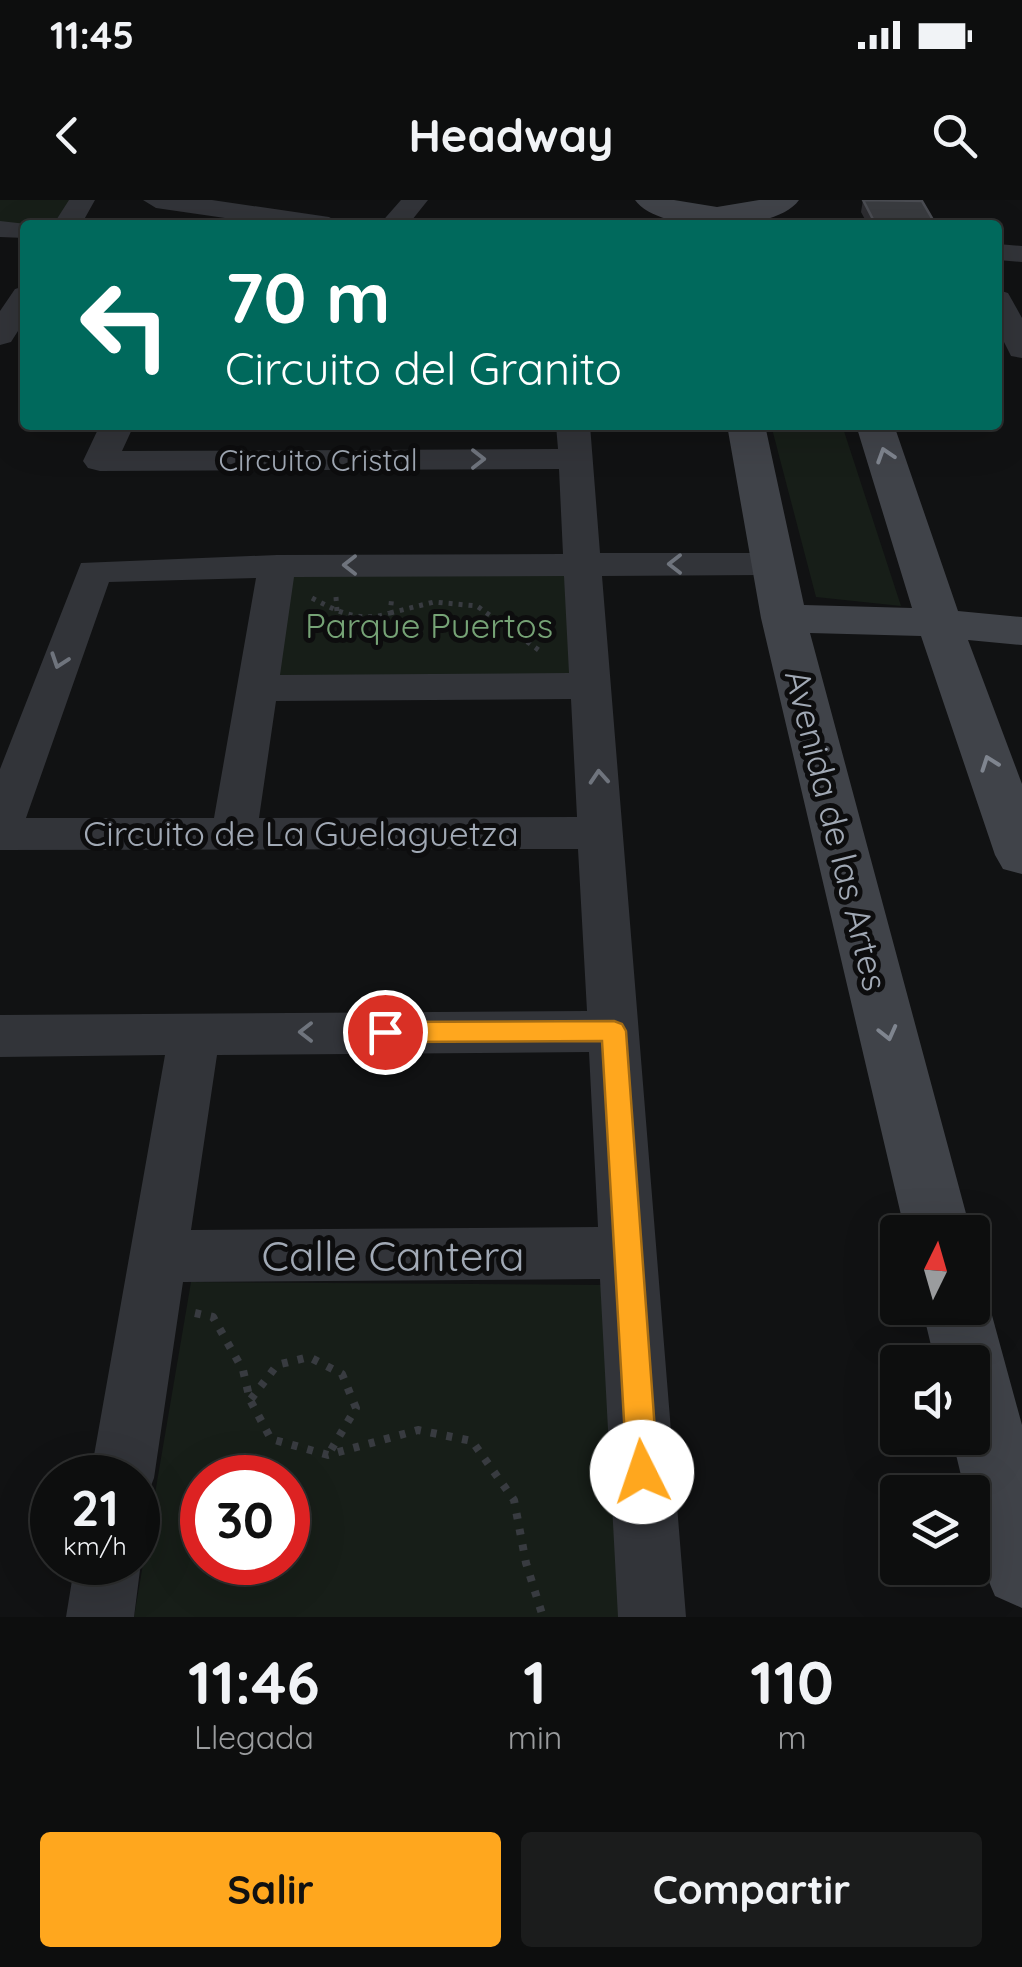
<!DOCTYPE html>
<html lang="es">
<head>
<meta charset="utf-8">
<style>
  body { margin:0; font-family:Quicksand,sans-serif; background:#1b1c1c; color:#f1f3f6; height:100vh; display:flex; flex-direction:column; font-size:38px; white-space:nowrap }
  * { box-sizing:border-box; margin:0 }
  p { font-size:32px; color:#9a9c9e }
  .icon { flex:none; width:55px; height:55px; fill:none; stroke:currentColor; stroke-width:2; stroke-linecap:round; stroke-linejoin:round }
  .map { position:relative; height:1417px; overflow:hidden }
  .details { display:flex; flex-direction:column; background:#0d0e0e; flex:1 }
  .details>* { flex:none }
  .top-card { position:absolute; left:20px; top:20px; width:982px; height:210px; border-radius:10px; box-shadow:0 10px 40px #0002,0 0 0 2px #2d2e2e; background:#00695c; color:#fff; overflow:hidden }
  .needle { width:65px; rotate:5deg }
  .fabs { position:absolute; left:880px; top:1015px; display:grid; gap:20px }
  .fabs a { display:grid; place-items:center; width:110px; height:110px; border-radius:10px; background:#0d0e0e; box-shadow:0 10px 40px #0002,0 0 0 2px #2d2e2e; font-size:50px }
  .speed { position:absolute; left:30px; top:1255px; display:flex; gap:20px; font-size:50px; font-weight:700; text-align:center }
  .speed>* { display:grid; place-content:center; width:130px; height:130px; border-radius:50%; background:#0d0e0e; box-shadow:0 10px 40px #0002,0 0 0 2px #2d2e2e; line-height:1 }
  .speed small { font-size:25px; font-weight:400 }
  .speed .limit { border:15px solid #d22; background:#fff; color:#111 }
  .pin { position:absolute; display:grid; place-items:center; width:85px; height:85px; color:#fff; margin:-42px; border:5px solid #fff; border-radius:50%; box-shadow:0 2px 10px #0007 }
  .me { position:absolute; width:110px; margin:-55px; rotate:356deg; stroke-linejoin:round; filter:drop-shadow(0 0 8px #0008) }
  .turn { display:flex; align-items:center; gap:35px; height:210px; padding:0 40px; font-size:45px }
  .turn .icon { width:130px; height:130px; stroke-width:2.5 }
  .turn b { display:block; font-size:70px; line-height:85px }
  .eta { display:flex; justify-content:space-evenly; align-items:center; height:170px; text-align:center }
  .eta b { font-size:60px; font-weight:800; line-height:70px }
  .button { display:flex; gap:20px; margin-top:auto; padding:20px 40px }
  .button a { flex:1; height:115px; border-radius:10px; background:#ffa71e; color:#111; font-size:40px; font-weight:800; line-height:115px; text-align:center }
  .button a+a { background:#1b1c1c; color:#f1f3f6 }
  .status { display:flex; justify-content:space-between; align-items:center; height:70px; padding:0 50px; background:#0d0e0e; direction:ltr }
  .status svg { height:28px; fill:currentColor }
  header { display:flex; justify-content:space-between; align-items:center; height:130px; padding:0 40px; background:#0d0e0e; font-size:45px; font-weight:800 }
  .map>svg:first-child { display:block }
  .green { fill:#171e18; fill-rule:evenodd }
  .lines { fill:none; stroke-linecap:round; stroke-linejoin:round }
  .path-far1 { stroke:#383b40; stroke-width:5; stroke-dasharray:4 6; stroke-linecap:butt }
  .path { stroke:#383b40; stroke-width:8; stroke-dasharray:6 10; stroke-linecap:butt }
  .street { fill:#323439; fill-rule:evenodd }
  .secondary { fill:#404349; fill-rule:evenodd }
  .wall { fill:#2d2d31 }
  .building { fill:#393b3f; stroke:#4a4c52; stroke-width:2.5 }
  .oneway { stroke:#7f858f }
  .oneway2 { stroke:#6f747d }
  .route { fill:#ffa71e; stroke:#a66d14; stroke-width:2.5 }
  .labels { text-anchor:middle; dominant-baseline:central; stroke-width:10; stroke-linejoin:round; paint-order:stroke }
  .far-street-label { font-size:30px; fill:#a1a9b5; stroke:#0d0d0e }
  .park-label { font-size:35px; fill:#76a376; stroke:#0d0d0e }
  .street-label { font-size:35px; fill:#a1a9b5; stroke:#0d0d0e }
  .near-street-label { font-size:42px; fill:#a1a9b5; stroke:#0d0d0e }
</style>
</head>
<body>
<div class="status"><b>11:45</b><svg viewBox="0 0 49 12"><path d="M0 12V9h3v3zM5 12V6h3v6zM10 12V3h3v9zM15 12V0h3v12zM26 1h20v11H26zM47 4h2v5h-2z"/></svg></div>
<header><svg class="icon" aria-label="back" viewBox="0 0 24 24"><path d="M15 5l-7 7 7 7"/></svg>Headway<svg class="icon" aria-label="search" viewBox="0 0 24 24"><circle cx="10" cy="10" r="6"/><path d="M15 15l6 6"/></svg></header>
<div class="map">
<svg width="1022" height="1417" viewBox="0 0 1022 1417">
  <rect width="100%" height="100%" fill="#111213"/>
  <!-- green -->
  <path class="green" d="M 0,0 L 77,0 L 62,25 L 0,26 Z
    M 771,225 L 842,225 L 901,406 L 816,397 Z
    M 580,367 L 588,484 L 268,484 L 284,371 Z
    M 191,1082 L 605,1085 L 625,1417 L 134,1417 ZM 202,1278 L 288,1278 L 288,1362 L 202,1362 Z"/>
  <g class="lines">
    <!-- path-far1 -->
    <path class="path-far1" d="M 336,397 L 337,412
      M 312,398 C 338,412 360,423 390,413 L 392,396
      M 390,413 L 434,402 L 477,406 L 540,451"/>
    <!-- path -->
    <path class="path" d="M 195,1113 L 213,1117 L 243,1170 L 250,1200 L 271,1239 L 328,1255 L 418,1230 L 472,1241 L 514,1300 L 526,1363 L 543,1417
      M 251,1199 L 277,1165 L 309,1157 L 342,1174 L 356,1208 L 328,1255"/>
    <!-- street -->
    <path class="street" d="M 69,0 L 95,0 L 81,25 L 53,25 Z
      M 143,0 L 212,0 L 329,17 L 343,25 L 273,25 L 156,8 Z
      M 401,0 L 428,0 L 408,25 L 379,25 Z
      M 0,21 L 35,25 L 25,25 L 25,38 L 0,37 Z
      M 998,44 L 1022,46 L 1022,62 L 998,60 Z
      M 25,86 L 25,120 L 11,142 L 0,145 L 0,111 L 15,89 Z
      M 998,90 L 1008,93 L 1022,118 L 1022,158 L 1011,156 L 998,130 Z
      M 100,225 L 134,225 L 122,251 L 558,249 L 556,225 L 590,225 L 600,353 L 772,353 L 785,356 L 791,364 L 785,372 L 772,375 L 602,376 L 686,1417 L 618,1417 L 600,1079 L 183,1082 L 154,1278 L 145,1301 L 138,1304 L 138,1278 L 90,1278 L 165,855 L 0,857 L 0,815 L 587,811 L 578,649 L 0,650 L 0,569 L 81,363 L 277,355 L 563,354 L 559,269 L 100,271 L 88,268 L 83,261 ZM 564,376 L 569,473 L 280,475 L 294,377 ZM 256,378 L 214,618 L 26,618 L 109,382 ZM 571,499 L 577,617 L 259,618 L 276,501 ZM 589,852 L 598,1027 L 191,1030 L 217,855 Z
      M 138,1353 L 141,1362 L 134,1417 L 66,1417 L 75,1362 L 138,1362 Z"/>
    <!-- secondary -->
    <path class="secondary" d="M 635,0 L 674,0 L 717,7 L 759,0 L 799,0 C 775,34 659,34 635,0 Z
      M 727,225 L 765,225 L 804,405 L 912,408 L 856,225 L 894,225 L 958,411 L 1022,417 L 1022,445 L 968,440 L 1022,584 L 1022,674 L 1003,669 L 995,655 L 921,436 L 810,433 L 971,1032 L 905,1032 L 761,418 Z
      M 972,1083 L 980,1085 L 990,1108 L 1022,1225 L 1022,1408 L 995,1396 C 980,1362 972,1330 972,1292 L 965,1292 L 952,1238 L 972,1238 L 972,1162 L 935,1162 L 922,1108 L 972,1108 Z"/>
  </g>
  <!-- wall -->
  <path class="wall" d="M 863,0 L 936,25 L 868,25 L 861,12 Z"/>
  <!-- building -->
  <path class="building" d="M 863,0 L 922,1 L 936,25 L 876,25 Z"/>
  <!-- one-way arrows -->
  <defs><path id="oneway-chevron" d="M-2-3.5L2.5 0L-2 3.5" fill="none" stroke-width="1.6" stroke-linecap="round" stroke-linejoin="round" transform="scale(2.5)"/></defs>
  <g class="oneway">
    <use href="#oneway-chevron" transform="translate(885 255) rotate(-108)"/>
    <use href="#oneway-chevron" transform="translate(989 563) rotate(-110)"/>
    <use href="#oneway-chevron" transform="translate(888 833) rotate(76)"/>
  </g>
  <g class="oneway2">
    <use href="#oneway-chevron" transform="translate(478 259)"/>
    <use href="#oneway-chevron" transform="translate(675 364) rotate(-180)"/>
    <use href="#oneway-chevron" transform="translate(350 365) rotate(180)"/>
    <use href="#oneway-chevron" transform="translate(59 461) rotate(109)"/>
    <use href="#oneway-chevron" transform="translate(599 577) rotate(-94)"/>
    <use href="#oneway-chevron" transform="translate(306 832) rotate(180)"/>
  </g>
  <!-- route -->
  <path class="route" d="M 614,821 L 622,824 L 626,831 L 658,1272 L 653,1282 L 642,1287 L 631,1282 L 627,1272 L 602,841 L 385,842 L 377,839 L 373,832 L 377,825 L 385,822 Z"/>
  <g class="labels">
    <!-- far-street labels -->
    <g class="far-street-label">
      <text x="318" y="260">Circuito Cristal</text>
    </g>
    <!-- park labels -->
    <g class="park-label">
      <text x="429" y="425">Parque Puertos</text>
    </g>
    <!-- street labels -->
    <g class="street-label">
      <text transform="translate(837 630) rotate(76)">Avenida de las Artes</text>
      <text x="301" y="633">Circuito de La Guelaguetza</text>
    </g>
    <!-- near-street labels -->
    <g class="near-street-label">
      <text x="393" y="1055">Calle Cantera</text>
    </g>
  </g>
</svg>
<div class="fabs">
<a><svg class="needle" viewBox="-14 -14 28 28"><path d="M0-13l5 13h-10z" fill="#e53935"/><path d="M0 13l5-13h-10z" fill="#9a9c9e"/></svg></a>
<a><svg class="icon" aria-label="sound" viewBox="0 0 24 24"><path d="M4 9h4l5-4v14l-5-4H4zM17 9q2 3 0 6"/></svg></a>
<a><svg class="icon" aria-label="layers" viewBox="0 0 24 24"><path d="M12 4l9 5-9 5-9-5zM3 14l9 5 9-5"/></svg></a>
</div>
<div class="speed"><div>21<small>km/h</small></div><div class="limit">30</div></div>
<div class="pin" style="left:385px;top:832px;background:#d93025"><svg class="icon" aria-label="arrive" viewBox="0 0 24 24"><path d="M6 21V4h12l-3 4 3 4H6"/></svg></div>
<svg class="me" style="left:642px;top:1272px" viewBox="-20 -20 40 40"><circle r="19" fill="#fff"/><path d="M0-13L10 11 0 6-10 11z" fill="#ffa71e"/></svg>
<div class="top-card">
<div class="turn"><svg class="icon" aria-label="left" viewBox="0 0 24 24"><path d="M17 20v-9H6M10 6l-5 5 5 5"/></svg><div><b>70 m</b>Circuito del Granito</div></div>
</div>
</div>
<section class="details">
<div class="eta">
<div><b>11:46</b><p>Llegada</p></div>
<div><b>1</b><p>min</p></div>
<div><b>110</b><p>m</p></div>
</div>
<div class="button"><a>Salir</a><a>Compartir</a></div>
</section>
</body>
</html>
